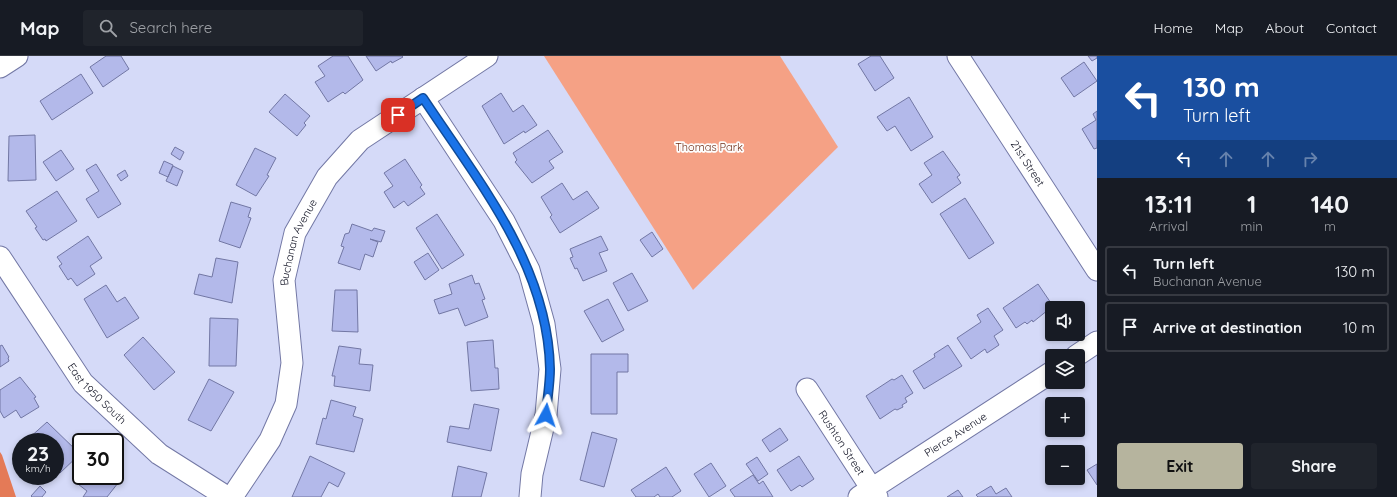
<!DOCTYPE html>
<html lang="en">
<head>
<meta charset="utf-8">
<style>
  body { margin:0; font-family:Quicksand,sans-serif; background:#20242c; color:#f1f3f6; height:100vh; display:flex; flex-direction:column; font-size:15px; white-space:nowrap }
  * { box-sizing:border-box; margin:0 }
  p { font-size:13px; color:#9ea1a6 }
  .icon { flex:none; width:22px; height:22px; fill:none; stroke:currentColor; stroke-width:2; stroke-linecap:round; stroke-linejoin:round }
  .map { position:relative; flex:1; overflow:hidden }
  .details { display:flex; flex-direction:column; background:#171b24; width:300px }
  .details>* { flex:none }
  .guide { background:#1a4fa0; color:#fff; overflow:hidden }
  .fabs { position:absolute; left:1045px; top:245px; display:grid; gap:8px }
  .fabs a { display:grid; place-items:center; width:40px; height:40px; border-radius:4px; background:#171b24; box-shadow:0 2px 6px #0003; font-size:20px }
  .speed { position:absolute; left:12px; top:377px; display:flex; gap:8px; font-size:20px; font-weight:700; text-align:center }
  .speed>* { display:grid; place-content:center; width:52px; height:52px; border-radius:50%; background:#171b24; box-shadow:0 2px 6px #0003; line-height:1 }
  .speed small { font-size:10px; font-weight:400 }
  .speed .limit { border:2px solid #111; border-radius:6px; background:#fff; color:#111 }
  .pin { position:absolute; display:grid; place-items:center; width:34px; height:34px; color:#fff; margin:-17px; border-radius:8px; box-shadow:0 2px 6px #0006 }
  .me { position:absolute; width:44px; margin:-22px; rotate:5deg; stroke-linejoin:round; filter:drop-shadow(0 0 3px #0008) }
  .turn { display:flex; align-items:center; gap:14px; height:84px; padding:0 20px; font-size:18px }
  .turn .icon { width:52px; height:52px; stroke-width:2.5 }
  .turn b { display:block; font-size:28px; line-height:34px }
  .lanes { display:flex; align-items:center; height:38px; padding:0 20px; background:#0003; justify-content:center; gap:20px; direction:ltr }
  .lanes .off { opacity:.35 }
  .eta { display:flex; justify-content:space-evenly; align-items:center; height:68px; text-align:center }
  .eta b { font-size:24px; font-weight:800; line-height:28px }
  .button { display:flex; gap:8px; margin-top:auto; padding:8px 20px }
  .button a { flex:1; height:46px; border-radius:4px; background:#b6b49e; color:#111; font-size:16px; font-weight:800; line-height:46px; text-align:center }
  .button a+a { background:#20242c; color:#f1f3f6 }
  ul { padding:0; list-style:none }
  li { display:flex; align-items:center; gap:12px; height:50px; margin:0 8px 6px; padding:0 12px; border:2px solid #363941; border-radius:4px }
  li div { flex:1 }
  li b { display:block; font-size:15px }
  li em { font-style:normal }
  header { display:flex; align-items:center; gap:24px; box-sizing:border-box; height:56px; padding:0 20px; background:#171b24; border-bottom:1px solid #363941 }
  header strong { font-size:19px }
  nav { display:flex; gap:22px; margin-inline-start:auto; font-size:14px }
  .search { width:280px; height:36px; background:#20242c; display:flex; align-items:center; gap:10px; box-sizing:border-box; padding:0 14px; border-radius:4px; color:#9ea1a6; font-size:15px }
  main { display:flex; flex:1; min-height:0 }
  .map>svg:first-child { display:block }
  .green { fill:#f5a185 }
  .forest { fill:#e47a57 }
  .building { fill:#b3b9ea; stroke:#7277a4 }
  .lines { fill:none; stroke-linecap:round; stroke-linejoin:round }
  .minor-casing { stroke:#7378a5; stroke-width:23 }
  .minor { stroke:#fff; stroke-width:21 }
  .route-casing { stroke:#114b97; stroke-width:10 }
  .route { stroke:#1a73e8; stroke-width:7 }
  .labels { text-anchor:middle; dominant-baseline:central; stroke-width:3.5; stroke-linejoin:round; paint-order:stroke }
  .park-label { font-size:11px; fill:#722e16; stroke:#fdfdfd }
  .street-label { font-size:11px; fill:#111324; stroke:#fdfdfd }
</style>
</head>
<body>
<header>
<strong>Map</strong>
<div class="search"><svg class="icon" aria-label="search" viewBox="0 0 24 24"><circle cx="10" cy="10" r="6"/><path d="M15 15l6 6"/></svg>Search here</div>
<nav><a>Home</a><a>Map</a><a>About</a><a>Contact</a></nav>
</header>
<main>
<div class="map">
<svg width="1097" height="441" viewBox="0 0 1097 441">
  <rect width="100%" height="100%" fill="#d5daf8"/>
  <!-- green -->
  <path class="green" d="M 544,0 L 780,0 L 838,91 L 693,234 Z"/>
  <!-- forest -->
  <path class="forest" d="M 0,396 L 2,399 L 16,441 L 0,441 Z"/>
  <!-- building -->
  <path class="building" d="M 106,0 L 121,0 L 129,13 L 103,31 L 90,11 Z
    M 333,0 L 348,0 L 363,24 L 345,38 L 343,36 L 328,46 L 315,26 L 325,20 L 318,10 Z
    M 366,0 L 402,0 L 403,1 L 392,7 L 391,5 L 376,15 Z
    M 871,0 L 880,0 L 894,22 L 875,35 L 858,8 Z
    M 1088,0 L 1097,0 L 1097,2 L 1092,5 Z
    M 1084,6 L 1097,25 L 1074,41 L 1061,22 Z
    M 81,18 L 93,37 L 52,64 L 40,45 Z
    M 501,37 L 513,56 L 523,49 L 537,69 L 525,77 L 524,75 L 504,88 L 482,50 Z
    M 285,38 L 310,60 L 304,67 L 306,69 L 297,80 L 269,56 Z
    M 909,41 L 933,81 L 911,95 L 895,70 L 887,75 L 877,61 Z
    M 1097,55 L 1097,92 L 1094,93 L 1082,73 L 1096,64 L 1093,58 Z
    M 548,74 L 563,96 L 549,105 L 554,112 L 532,127 L 515,106 L 517,104 L 513,97 Z
    M 35,79 L 36,124 L 8,125 L 9,80 Z
    M 175,91 L 184,96 L 180,104 L 171,98 Z
    M 255,92 L 276,102 L 267,119 L 269,120 L 256,140 L 236,129 Z
    M 61,94 L 74,113 L 56,125 L 43,106 Z
    M 943,95 L 960,119 L 957,121 L 961,127 L 932,147 L 919,128 L 932,119 L 924,107 Z
    M 405,103 L 422,129 L 420,131 L 425,138 L 408,150 L 404,145 L 394,152 L 384,136 L 393,130 L 384,117 Z
    M 164,105 L 173,109 L 168,121 L 159,117 Z
    M 96,108 L 121,148 L 98,162 L 86,143 L 99,135 L 86,114 Z
    M 173,110 L 183,115 L 177,130 L 166,125 Z
    M 125,114 L 128,120 L 121,125 L 117,119 Z
    M 562,127 L 573,144 L 587,135 L 599,152 L 560,177 L 550,161 L 552,159 L 541,141 Z
    M 57,135 L 77,165 L 46,185 L 45,183 L 43,184 L 35,172 L 37,171 L 26,155 Z
    M 965,142 L 994,187 L 969,203 L 940,158 Z
    M 231,146 L 251,152 L 248,161 L 251,162 L 240,192 L 219,185 Z
    M 437,158 L 464,199 L 442,213 L 416,172 Z
    M 352,168 L 372,175 L 374,172 L 385,175 L 381,186 L 370,183 L 378,186 L 373,201 L 365,198 L 360,214 L 338,207 L 344,191 L 341,190 L 345,178 L 349,177 Z
    M 652,176 L 663,193 L 652,201 L 640,184 Z
    M 88,180 L 102,202 L 90,210 L 95,218 L 77,230 L 71,222 L 68,224 L 59,210 L 62,208 L 57,201 Z
    M 601,180 L 608,194 L 599,197 L 607,215 L 583,225 L 577,212 L 575,213 L 570,202 L 573,201 L 570,193 Z
    M 428,197 L 439,214 L 425,224 L 414,206 Z
    M 216,202 L 238,206 L 232,247 L 194,238 L 199,218 L 212,221 Z
    M 632,217 L 648,245 L 628,255 L 613,227 Z
    M 472,219 L 475,228 L 479,227 L 485,243 L 482,244 L 488,261 L 465,270 L 458,252 L 439,258 L 434,244 L 452,238 L 449,228 Z
    M 1038,228 L 1053,250 L 1033,266 L 1032,264 L 1027,268 L 1025,266 L 1016,272 L 1003,252 Z
    M 106,229 L 117,246 L 125,241 L 139,262 L 107,282 L 84,243 Z
    M 335,234 L 357,234 L 358,276 L 332,275 Z
    M 608,243 L 624,274 L 602,286 L 584,255 Z
    M 988,252 L 1003,274 L 994,280 L 999,289 L 987,297 L 985,293 L 971,303 L 957,282 L 981,266 L 977,259 Z
    M 210,262 L 238,263 L 236,310 L 209,310 Z
    M 143,281 L 175,316 L 154,334 L 124,299 Z
    M 493,284 L 495,312 L 498,312 L 499,333 L 471,335 L 467,286 Z
    M 2,289 L 9,301 L 8,302 L 9,305 L 0,311 L 0,290 Z
    M 948,289 L 962,310 L 924,333 L 913,315 L 935,301 L 934,298 Z
    M 339,290 L 361,293 L 359,308 L 373,309 L 370,335 L 334,330 L 335,320 L 332,320 Z
    M 591,298 L 628,298 L 628,316 L 617,316 L 617,358 L 591,358 Z
    M 902,319 L 913,337 L 905,342 L 907,346 L 902,349 L 903,351 L 897,354 L 895,353 L 880,363 L 866,340 L 892,323 L 894,324 Z
    M 20,321 L 36,341 L 34,342 L 39,351 L 21,362 L 16,354 L 4,362 L 0,355 L 0,334 Z
    M 209,323 L 234,336 L 211,375 L 188,364 Z
    M 331,344 L 356,351 L 353,360 L 363,363 L 354,396 L 316,388 L 323,362 L 326,363 Z
    M 474,348 L 499,353 L 491,395 L 447,386 L 450,370 L 469,373 Z
    M 47,366 L 80,398 L 60,417 L 55,412 L 55,386 L 30,386 L 28,383 Z
    M 780,372 L 788,384 L 770,396 L 762,384 Z
    M 592,376 L 617,383 L 604,431 L 580,424 Z
    M 310,400 L 345,417 L 338,431 L 329,426 L 321,441 L 292,441 Z
    M 799,400 L 814,423 L 802,431 L 800,429 L 791,435 L 777,414 Z
    M 757,401 L 768,418 L 758,425 L 746,408 Z
    M 711,407 L 726,430 L 709,441 L 694,418 Z
    M 1097,408 L 1097,429 L 1087,414 Z
    M 458,410 L 487,417 L 481,441 L 452,441 Z
    M 666,411 L 681,435 L 672,441 L 660,441 L 658,438 L 654,441 L 636,441 L 631,434 Z
    M 81,416 L 81,420 L 113,420 L 117,423 L 115,425 L 118,427 L 107,441 L 83,441 L 87,435 L 74,425 Z
    M 753,419 L 759,428 L 763,425 L 773,441 L 735,441 L 730,434 Z
    M 40,430 L 46,436 L 42,441 L 32,441 L 31,440 Z
    M 991,430 L 996,438 L 1006,432 L 1012,441 L 978,441 L 976,439 Z
    M 958,434 L 963,441 L 947,441 Z"/>
  <g class="lines">
    <!-- minor casing -->
    <g class="minor-casing">
      <g id="minor">
        <path id="s1" d="M 958,0 L 1097,214"/>
        <path d="M 0,11 L 17,0"/>
        <path d="M 423,42 L 504,165 L 529,214 L 544,268 L 550,313 L 546,359 L 532,418 L 530,441"/>
        <path id="s2" d="M 0,201 L 83,327 L 159,398 L 227,441"/>
        <path d="M 1076,300 L 1097,286"/>
        <path id="s3" d="M 807,333 L 877,441"/>
        <path id="s4" d="M 232,441 L 270,384 L 286,348 L 292,307 L 284,224 L 295,177 L 327,121 L 360,84 L 487,0"/>
        <path id="s5" d="M 859,441 L 1052,316"/>
      </g>
    </g>
    <!-- minor -->
    <use href="#minor" class="minor"/>
  </g>
  <g class="lines">
    <!-- route casing -->
    <g class="route-casing">
      <path id="route" d="M 398,59 L 423,42 C 478,125 548,209 550,313 C 550,328 547,344 546,359"/>
    </g>
    <!-- route -->
    <use href="#route" class="route"/>
  </g>
  <g class="labels">
    <!-- park labels -->
    <g class="park-label">
      <text x="709" y="91">Thomas Park</text>
    </g>
    <!-- street labels -->
    <g class="street-label">
      <text stroke="none"><textPath href="#s1" startOffset="128">21st Street</textPath></text>
      <text stroke="none"><textPath href="#s4" startOffset="273">Buchanan Avenue</textPath></text>
      <text stroke="none"><textPath href="#s2" startOffset="168">East 1950 South</textPath></text>
      <text stroke="none"><textPath href="#s5" startOffset="115">Pierce Avenue</textPath></text>
      <text stroke="none"><textPath href="#s3" startOffset="64">Rushton Street</textPath></text>
    </g>
  </g>
</svg>
<div class="fabs">
<a><svg class="icon" aria-label="sound" viewBox="0 0 24 24"><path d="M4 9h4l5-4v14l-5-4H4zM17 9q2 3 0 6"/></svg></a>
<a><svg class="icon" aria-label="layers" viewBox="0 0 24 24"><path d="M12 4l9 5-9 5-9-5zM3 14l9 5 9-5"/></svg></a>
<a>+</a>
<a>−</a>
</div>
<div class="speed"><div>23<small>km/h</small></div><div class="limit">30</div></div>
<div class="pin" style="left:398px;top:59px;background:#d93025"><svg class="icon" aria-label="arrive" viewBox="0 0 24 24"><path d="M6 21V4h12l-3 4 3 4H6"/></svg></div>
<svg class="me" style="left:546px;top:359px" viewBox="-20 -20 40 40"><path d="M0-17L14 15 0 8-14 15z" fill="#1a73e8" stroke="#fff" stroke-width="4"/></svg>
</div>
<section class="details">
<div class="guide">
<div class="turn"><svg class="icon" aria-label="left" viewBox="0 0 24 24"><path d="M17 20v-9H6M10 6l-5 5 5 5"/></svg><div><b>130 m</b>Turn left</div></div>
<div class="lanes"><svg class="icon" aria-label="left" viewBox="0 0 24 24"><path d="M17 20v-9H6M10 6l-5 5 5 5"/></svg><svg class="icon off" aria-label="ahead" viewBox="0 0 24 24"><path d="M12 20V5M6 11l6-6 6 6"/></svg><svg class="icon off" aria-label="ahead" viewBox="0 0 24 24"><path d="M12 20V5M6 11l6-6 6 6"/></svg><svg class="icon off" aria-label="right" viewBox="0 0 24 24"><path d="M7 20v-9h11M14 6l5 5-5 5"/></svg></div>
</div>
<div class="eta">
<div><b>13:11</b><p>Arrival</p></div>
<div><b>1</b><p>min</p></div>
<div><b>140</b><p>m</p></div>
</div>
<ul>
<li><svg class="icon" aria-label="left" viewBox="0 0 24 24"><path d="M17 20v-9H6M10 6l-5 5 5 5"/></svg><div><b>Turn left</b><p>Buchanan Avenue</p></div><em>130 m</em></li>
<li><svg class="icon" aria-label="arrive" viewBox="0 0 24 24"><path d="M6 21V4h12l-3 4 3 4H6"/></svg><div><b>Arrive at destination</b></div><em>10 m</em></li>
</ul>
<div class="button"><a>Exit</a><a>Share</a></div>
</section>
</main>
</body>
</html>
